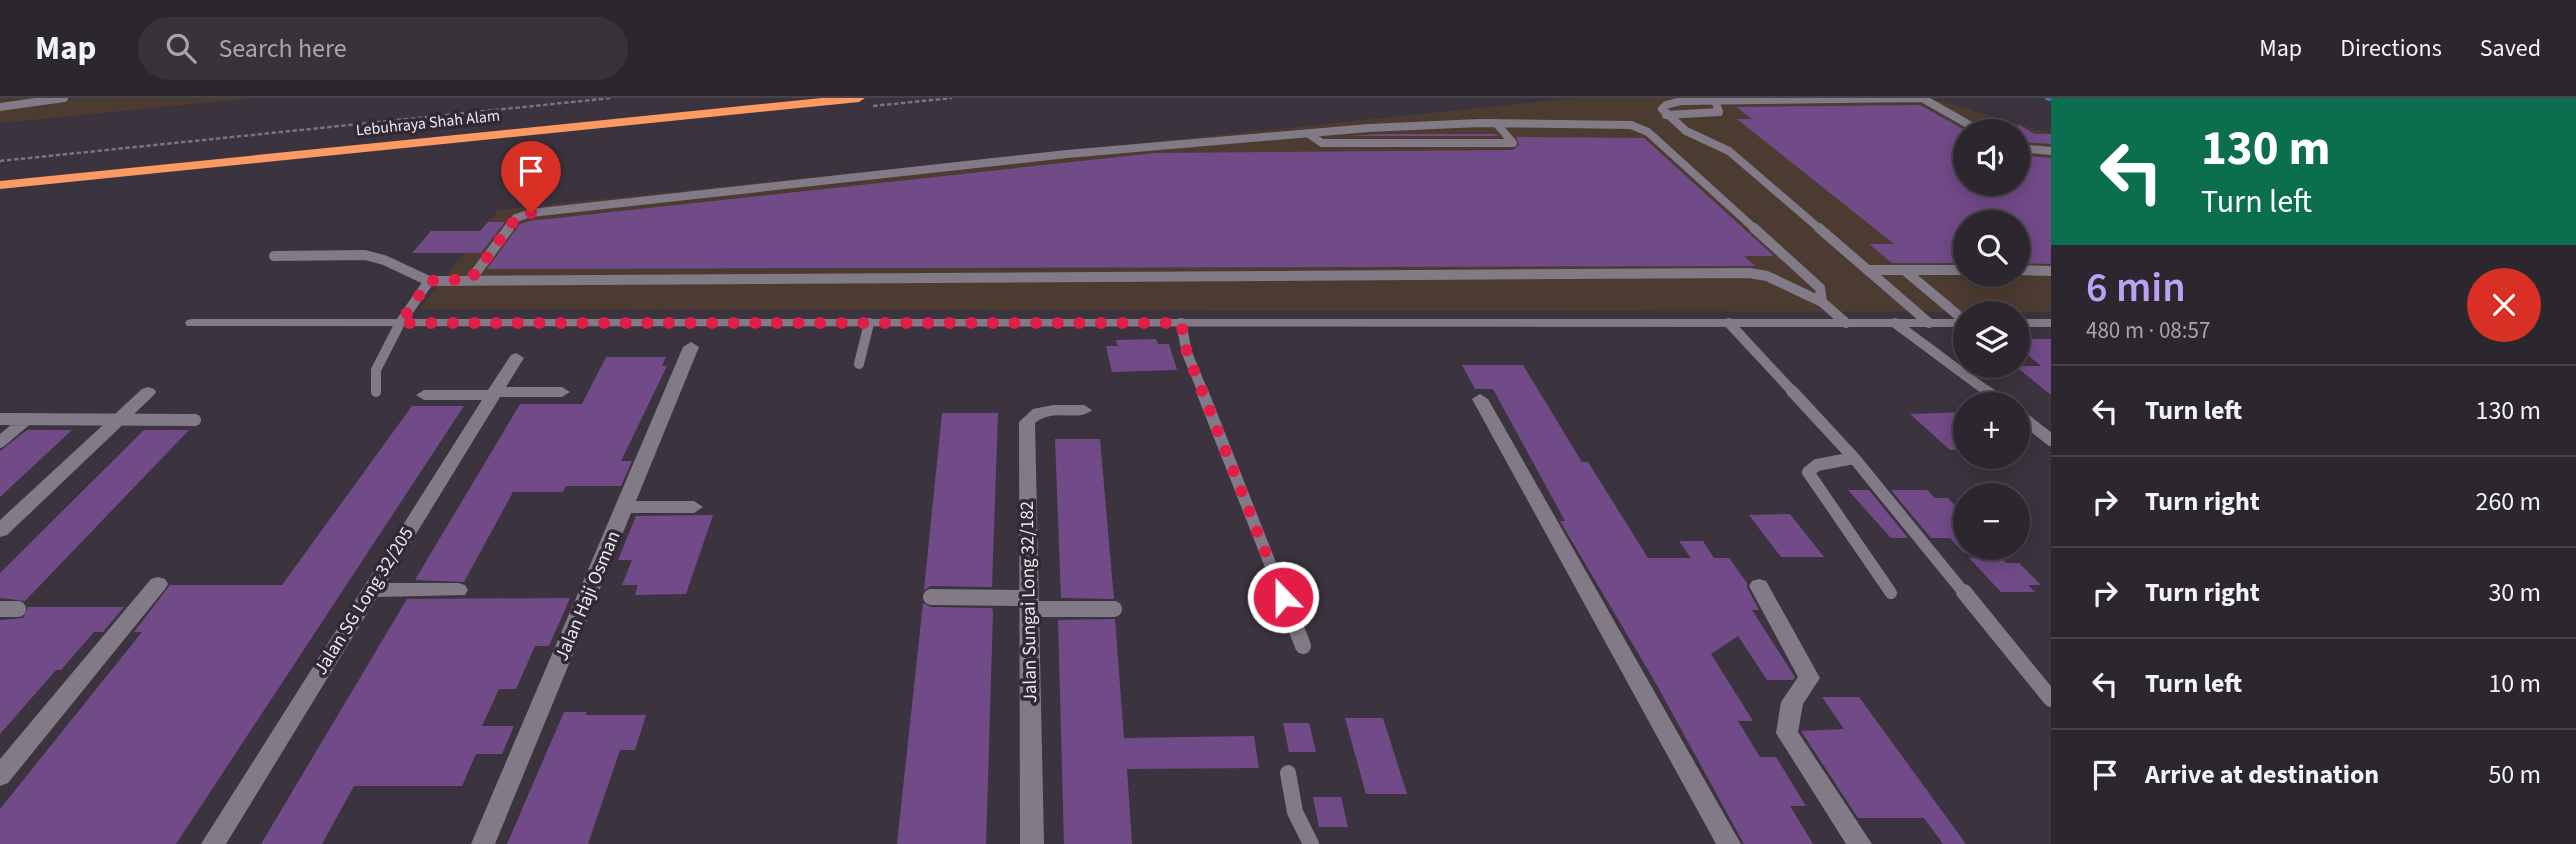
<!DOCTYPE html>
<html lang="en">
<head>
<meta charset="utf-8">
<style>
  body { margin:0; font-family:"Source Sans 3",sans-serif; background:#38333b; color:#f1f3f6; height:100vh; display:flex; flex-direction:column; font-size:26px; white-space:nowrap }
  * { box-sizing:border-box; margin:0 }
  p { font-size:23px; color:#a6a5aa }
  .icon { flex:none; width:38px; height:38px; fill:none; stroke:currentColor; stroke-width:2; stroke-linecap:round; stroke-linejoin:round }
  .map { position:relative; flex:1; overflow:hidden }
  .side { display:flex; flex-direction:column; background:#2c272f; width:525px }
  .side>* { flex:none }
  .banner { background:#0b6e4f; color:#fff; overflow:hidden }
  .fabs { position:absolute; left:1953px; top:21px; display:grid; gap:14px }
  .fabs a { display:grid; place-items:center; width:77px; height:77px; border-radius:50%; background:#2c272f; box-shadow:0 4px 18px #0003,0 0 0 2px #48444b; font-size:35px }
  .pin { position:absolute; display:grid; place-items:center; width:60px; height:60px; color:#fff; margin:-72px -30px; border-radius:50% 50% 50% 0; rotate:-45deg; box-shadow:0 0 7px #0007 }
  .pin .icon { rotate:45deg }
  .me { position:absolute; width:77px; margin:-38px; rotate:338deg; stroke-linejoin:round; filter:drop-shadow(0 0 5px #0008) }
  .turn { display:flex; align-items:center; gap:24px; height:147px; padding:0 35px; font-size:32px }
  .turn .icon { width:91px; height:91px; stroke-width:2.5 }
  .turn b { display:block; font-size:49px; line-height:60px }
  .round { display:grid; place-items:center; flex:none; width:74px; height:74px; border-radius:37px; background:#38333b }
  .summary { display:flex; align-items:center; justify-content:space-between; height:119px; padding:0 35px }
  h1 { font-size:42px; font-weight:600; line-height:52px; color:#bca0f2 }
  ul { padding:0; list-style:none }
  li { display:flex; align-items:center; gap:21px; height:91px; padding:0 35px; border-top:2px solid #48444b }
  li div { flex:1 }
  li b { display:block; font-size:26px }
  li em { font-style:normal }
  header { display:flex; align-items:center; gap:42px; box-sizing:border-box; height:98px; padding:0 35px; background:#2c272f; border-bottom:2px solid #48444b }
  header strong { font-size:33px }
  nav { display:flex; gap:38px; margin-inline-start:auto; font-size:24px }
  .search { width:490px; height:63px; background:#38333b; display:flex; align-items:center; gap:18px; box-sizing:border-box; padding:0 24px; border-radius:38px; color:#a6a5aa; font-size:26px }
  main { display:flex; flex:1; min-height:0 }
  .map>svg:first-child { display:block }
  .industrial { fill:#4c3b31; fill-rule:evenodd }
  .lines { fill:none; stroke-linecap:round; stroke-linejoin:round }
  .stream { stroke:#3f75ae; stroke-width:4.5 }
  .building { fill:#714a88 }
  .path { stroke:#79737c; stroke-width:2.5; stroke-dasharray:4.5 2.5; stroke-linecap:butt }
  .service-far3 { stroke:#827a87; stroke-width:8 }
  .service-far2 { stroke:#827a87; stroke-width:10 }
  .service-far1 { stroke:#827a87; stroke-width:12 }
  .service { stroke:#827a87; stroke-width:16 }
  .minor { fill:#827a87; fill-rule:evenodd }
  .motorway { fill:#fd9962; fill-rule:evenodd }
  .route { stroke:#e11d48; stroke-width:12; stroke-dasharray:0 21.6 }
  .labels { text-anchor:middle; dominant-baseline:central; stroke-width:7; stroke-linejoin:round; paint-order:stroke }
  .far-street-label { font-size:16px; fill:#ece8ef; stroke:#312a35 }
  .street-label { font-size:19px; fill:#ece8ef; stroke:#312a35 }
</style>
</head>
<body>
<header>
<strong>Map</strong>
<div class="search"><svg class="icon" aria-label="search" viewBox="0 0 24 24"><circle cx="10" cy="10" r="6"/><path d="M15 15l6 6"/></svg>Search here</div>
<nav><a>Map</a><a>Directions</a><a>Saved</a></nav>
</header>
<main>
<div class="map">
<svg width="2051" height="746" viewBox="0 0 2051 746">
  <rect width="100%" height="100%" fill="#3b343f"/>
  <!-- industrial -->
  <path class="industrial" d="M 0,0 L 255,0 L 0,25 Z
    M 1574,0 L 1931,0 L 2051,36 L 2051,214 L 420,211 L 498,112 ZM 1965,33 L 2018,33 L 2018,86 L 1965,86 ZM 1965,124 L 2018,124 L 2018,177 L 1965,177 Z"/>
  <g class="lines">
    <!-- stream -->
    <path class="stream" d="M 2047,0 L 2051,1"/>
  </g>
  <!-- building -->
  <path class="building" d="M 1920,7 L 1965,32 L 1965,86 L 2018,86 L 2018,57 L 2051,60 L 2051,166 L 2018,165 L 2018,124 L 1965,124 L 1965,165 L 1892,165 L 1869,146 L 1894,146 L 1737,21 L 1752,21 L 1736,9 Z
    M 2018,26 L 2035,36 L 2051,36 L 2051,46 L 2018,44 Z
    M 1378,36 L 1496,36 L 1498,38 L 1348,38 Z
    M 1516,39 L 1644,40 L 1774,158 L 1744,158 L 1755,168 L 487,171 L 520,126 L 529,123 L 1155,55 L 1513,52 L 1519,47 Z
    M 488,124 L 505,124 L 481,155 L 412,155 L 431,133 L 480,133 Z
    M 1156,241 L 1158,246 L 1169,246 L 1177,272 L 1112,274 L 1106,248 L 1118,248 L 1116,242 Z
    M 2018,241 L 2051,241 L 2051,297 L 2015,268 L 2041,268 L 2018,249 Z
    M 606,259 L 666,259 L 662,268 L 667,268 L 621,363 L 632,363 L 621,388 L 566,388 L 563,394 L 513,394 L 464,484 L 415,482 L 520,306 L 582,306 Z
    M 1462,267 L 1523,267 L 1582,364 L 1588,364 L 1648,460 L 1691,460 L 1679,443 L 1703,443 L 1714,460 L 1729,460 L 1747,485 L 1747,489 L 1759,512 L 1752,512 L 1795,579 L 1793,582 L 1767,582 L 1738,538 L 1711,556 L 1753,623 L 1738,623 L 1760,659 L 1776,659 L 1806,708 L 1790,708 L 1813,746 L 1744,746 L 1654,582 L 1560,423 L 1565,423 L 1493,291 L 1475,291 Z
    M 412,308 L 464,308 L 176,746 L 0,746 L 0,711 L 142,534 L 134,534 L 170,487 L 282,487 Z
    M 1965,314 L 1965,351 L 1950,352 L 1910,316 Z
    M 942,315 L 998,315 L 992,489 L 931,488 L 924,492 Z
    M 27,332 L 72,332 L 0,399 L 0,353 Z
    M 144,332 L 189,332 L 25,503 L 0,500 L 0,475 Z
    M 1055,341 L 1100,341 L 1114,501 L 1061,500 Z
    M 1848,392 L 1869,392 L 1908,440 L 1891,440 Z
    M 1891,392 L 1927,392 L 1935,400 L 1948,400 L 1965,418 L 1965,456 L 1950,440 L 1931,440 Z
    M 1790,416 L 1824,459 L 1781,459 L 1749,417 Z
    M 713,417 L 686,496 L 635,497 L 638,487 L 622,487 L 632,462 L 618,462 L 636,418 Z
    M 1969,460 L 2002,460 L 2006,465 L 2019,465 L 2041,487 L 2028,487 L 2035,494 L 2001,494 Z
    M 570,500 L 549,548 L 535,548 L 516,591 L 499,591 L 482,628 L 514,628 L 502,656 L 476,656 L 462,688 L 354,688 L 322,746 L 261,746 L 407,501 Z
    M 923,505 L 931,509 L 992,510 L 993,515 L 986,746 L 897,746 Z
    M 28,509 L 124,509 L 103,534 L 94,534 L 61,572 L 56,572 L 0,636 L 0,522 L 23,520 Z
    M 1115,521 L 1124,640 L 1254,638 L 1259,670 L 1127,671 L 1132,746 L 1064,746 L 1058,522 Z
    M 1822,599 L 1859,599 L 1966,746 L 1943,746 L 1924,720 L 1858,720 L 1801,633 L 1844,631 Z
    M 564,614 L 587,614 L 585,617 L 646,617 L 635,652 L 620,652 L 588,746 L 507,746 Z
    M 1345,620 L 1383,620 L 1407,696 L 1366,696 Z
    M 1283,625 L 1309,625 L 1316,654 L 1289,654 Z
    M 1313,699 L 1341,699 L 1348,729 L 1319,729 Z"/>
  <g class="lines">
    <!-- path -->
    <path class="path" d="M 873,8 L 952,0
      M 0,63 L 611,0"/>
    <!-- service-far3 -->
    <path class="service-far3" d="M 0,9 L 64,0
      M 1666,17 L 1719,14 L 1715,2
      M 1309,36 L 1322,45 L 1513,45 L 1496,25
      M 2018,50 L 2051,53
      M 507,132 L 516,120 L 531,115 L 1067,56 L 1369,30 L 1479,25 L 1631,27 L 1648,34 L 1756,132
      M 1821,132 L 1729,53 L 1686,33 L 1662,11 L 1666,7 L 1681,3 L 1922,0 L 1980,33"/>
    <!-- service-far2 -->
    <path class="service-far2" d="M 1754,130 L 1820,190 L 1822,204 L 1846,225
      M 1819,130 L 1929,225
      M 274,158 L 365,157 L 384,162 L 429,183
      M 1867,172 L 1965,172
      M 1904,172 L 1965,223
      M 2018,172 L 2051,173
      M 471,181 L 509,130
      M 1181,225 L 1187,255 L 1203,294
      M 1729,225 L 1793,294
      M 1895,225 L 1988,294
      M 859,266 L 869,225
      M 376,294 L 376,272 L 400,225 L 429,183 L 1749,175 L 1767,178 L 1822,204"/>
    <!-- service-far1 -->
    <path class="service-far1" d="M 1202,293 L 1282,496
      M 1792,293 L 1854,360 L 1965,496
      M 1986,293 L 2004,306
      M 2018,316 L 2051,342
      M 0,321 L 195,322
      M 0,344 L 27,321
      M 1854,360 L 1817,367 L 1808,374 L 1891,495"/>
    <!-- service -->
    <path class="service" d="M 1282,494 L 1303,548
      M 1964,494 L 2051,601
      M 931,499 L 1029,500
      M 0,511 L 18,511
      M 1029,511 L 1114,511
      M 1288,675 L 1295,714 L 1311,746"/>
    <!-- minor -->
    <path class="minor" d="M 192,221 L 1965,221 L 1965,229 L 187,228 L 185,225 L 187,222 Z
      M 2018,221 L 2051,221 L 2051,229 L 2018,229 Z
      M 691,244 L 699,249 L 636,403 L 694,403 L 703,409 L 694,415 L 631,415 L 495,746 L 471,746 L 683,249 Z
      M 516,255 L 524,260 L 506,289 L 562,289 L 570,294 L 562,299 L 500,299 L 386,485 L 458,485 L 465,487 L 468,492 L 465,497 L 377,499 L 226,746 L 201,746 L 482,302 L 424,302 L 416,297 L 424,292 L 488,292 L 511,257 Z
      M 148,289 L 154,291 L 156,294 L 154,297 L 7,437 L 0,439 L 0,422 L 142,291 Z
      M 1480,296 L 1488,301 L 1741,746 L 1716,746 L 1472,301 Z
      M 1053,307 L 1084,307 L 1092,312 C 1078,325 1054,309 1035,325 L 1044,746 L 1020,746 L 1019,324 L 1033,311 Z
      M 158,479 L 165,481 L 168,486 L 165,491 L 8,685 L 0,688 L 0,661 L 151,481 Z
      M 1759,481 L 1766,483 L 1820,580 L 1803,606 L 1798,634 L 1872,746 L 1846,746 L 1776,635 L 1781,604 L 1798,579 L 1749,488 L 1752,483 Z"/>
    <!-- motorway -->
    <path class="motorway" d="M 822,0 L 865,0 L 859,4 L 0,91 L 0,83 Z"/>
  </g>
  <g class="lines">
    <!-- route -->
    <path class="route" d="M 531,115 L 516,120 L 471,181 L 429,183 L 400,225 L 1181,225 L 1187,255 L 1283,499"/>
  </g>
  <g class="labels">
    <!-- far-street labels -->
    <g class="far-street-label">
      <text transform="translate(428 25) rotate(-6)">Lebuhraya Shah Alam</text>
    </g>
    <!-- street labels -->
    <g class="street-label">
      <text transform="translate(588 498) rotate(-67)">Jalan Haji Osman</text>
      <text transform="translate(364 503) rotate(-58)">Jalan SG Long 32/205</text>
      <text transform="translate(1029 504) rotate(-91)">Jalan Sungai Long 32/182</text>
    </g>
  </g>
</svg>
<div class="fabs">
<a><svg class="icon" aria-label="sound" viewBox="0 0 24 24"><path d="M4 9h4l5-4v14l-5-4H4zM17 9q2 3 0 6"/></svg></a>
<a><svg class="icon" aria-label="search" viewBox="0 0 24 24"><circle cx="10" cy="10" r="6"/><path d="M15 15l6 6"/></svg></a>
<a><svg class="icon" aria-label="layers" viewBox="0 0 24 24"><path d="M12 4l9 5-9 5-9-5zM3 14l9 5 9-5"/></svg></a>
<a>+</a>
<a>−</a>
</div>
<div class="pin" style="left:531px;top:115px;background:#d93025"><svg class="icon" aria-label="arrive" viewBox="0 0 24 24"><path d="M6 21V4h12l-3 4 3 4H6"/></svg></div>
<svg class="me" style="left:1283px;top:499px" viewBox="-20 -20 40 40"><circle r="17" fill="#e11d48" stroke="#fff" stroke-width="3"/><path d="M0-11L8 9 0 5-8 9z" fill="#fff"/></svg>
</div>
<section class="side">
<div class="banner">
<div class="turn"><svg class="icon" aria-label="left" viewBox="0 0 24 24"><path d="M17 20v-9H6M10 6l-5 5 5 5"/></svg><div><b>130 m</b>Turn left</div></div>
</div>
<div class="summary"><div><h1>6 min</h1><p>480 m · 08:57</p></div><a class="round" style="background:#d93025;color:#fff"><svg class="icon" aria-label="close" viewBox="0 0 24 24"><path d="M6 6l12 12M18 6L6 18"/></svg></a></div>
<ul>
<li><svg class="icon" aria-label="left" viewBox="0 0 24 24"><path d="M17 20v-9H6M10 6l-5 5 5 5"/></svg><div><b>Turn left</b></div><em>130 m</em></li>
<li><svg class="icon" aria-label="right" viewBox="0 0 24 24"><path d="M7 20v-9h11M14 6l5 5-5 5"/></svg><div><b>Turn right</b></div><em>260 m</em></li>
<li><svg class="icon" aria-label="right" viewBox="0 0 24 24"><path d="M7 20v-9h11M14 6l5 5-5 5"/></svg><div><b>Turn right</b></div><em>30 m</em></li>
<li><svg class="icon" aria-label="left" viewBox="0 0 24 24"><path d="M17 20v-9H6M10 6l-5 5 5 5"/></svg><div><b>Turn left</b></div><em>10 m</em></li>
<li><svg class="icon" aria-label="arrive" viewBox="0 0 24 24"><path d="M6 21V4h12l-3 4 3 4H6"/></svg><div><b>Arrive at destination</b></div><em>50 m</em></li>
</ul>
</section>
</main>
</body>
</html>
